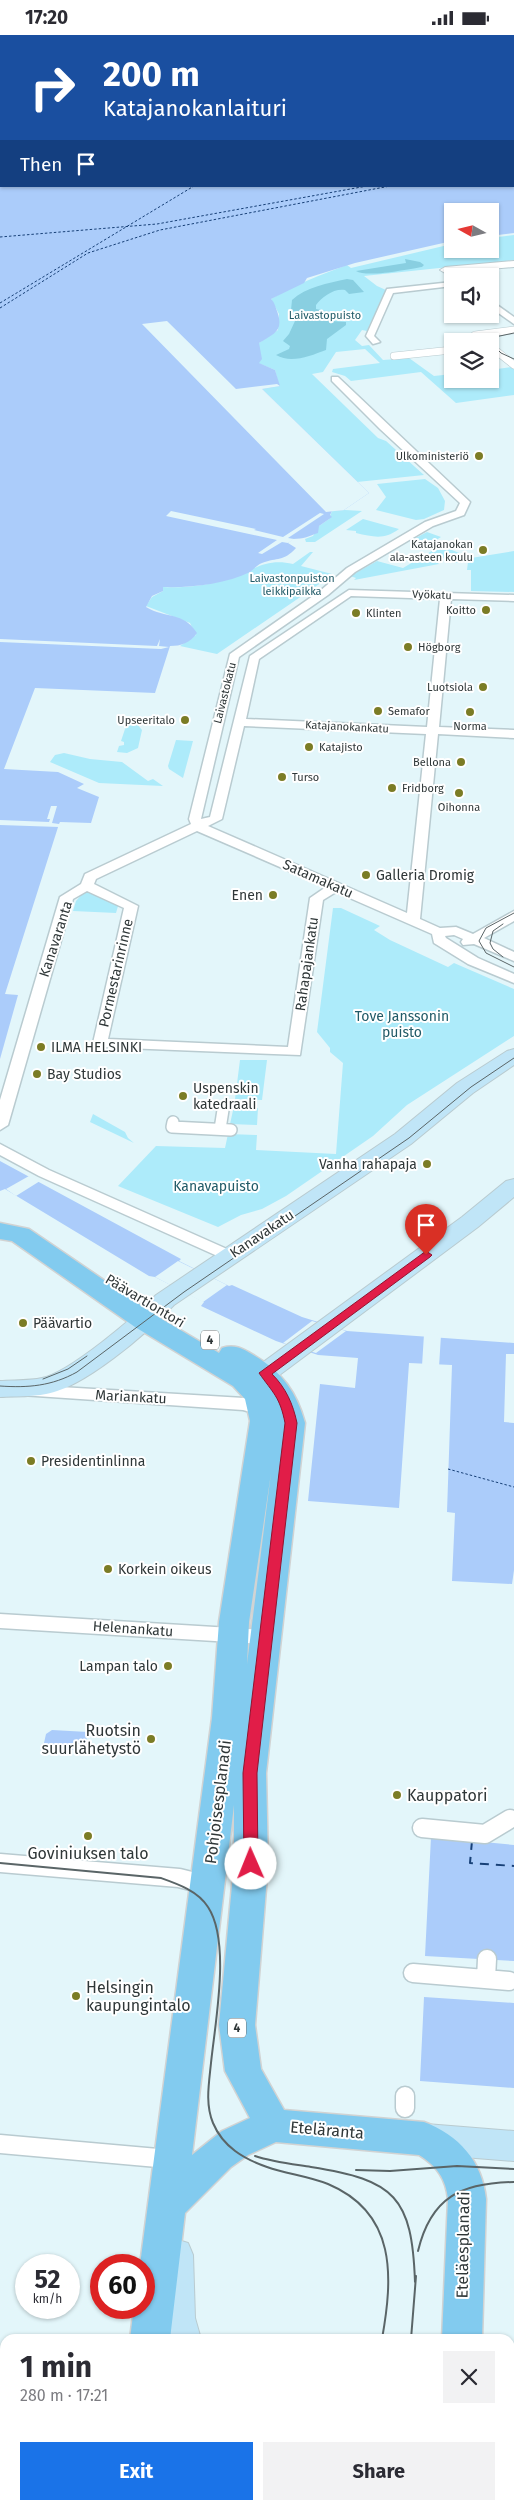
<!DOCTYPE html>
<html lang="en">
<head>
<meta charset="utf-8">
<style>
  body { margin:0; font-family:"Fira Sans",sans-serif; background:#f2f2f3; color:#2b2b33; height:100vh; display:flex; flex-direction:column; font-size:19px; white-space:nowrap }
  * { box-sizing:border-box; margin:0 }
  p { font-size:16px; color:#7c7c81 }
  .icon { flex:none; width:28px; height:28px; fill:none; stroke:currentColor; stroke-width:2; stroke-linecap:round; stroke-linejoin:round }
  .map { position:relative; flex:1; overflow:hidden }
  .details { position:absolute; left:0px; top:2299px; width:515px; height:176px; display:flex; flex-direction:column; background:#fff; border-radius:15px 15px 0 0; box-shadow:0 1px 4px #0004 }
  .details>* { flex:none }
  .hud { position:absolute; left:0px; top:0px; width:515px; height:152px; box-shadow:0 1px 4px #0004; background:#1a4fa0; color:#fff; overflow:hidden }
  .needle { width:32px; rotate:278deg }
  .controls { position:absolute; left:444px; top:168px; display:grid; gap:10px }
  .controls a { display:grid; place-items:center; width:55px; height:55px; border-radius:0px; background:#fff; box-shadow:0 1px 4px #0004; font-size:25px }
  .speed { position:absolute; left:15px; top:2219px; display:flex; gap:10px; font-size:25px; font-weight:700; text-align:center }
  .speed>* { display:grid; place-content:center; width:65px; height:65px; border-radius:50%; background:#fff; box-shadow:0 1px 4px #0004; line-height:1 }
  .speed small { font-size:12px; font-weight:400 }
  .speed .limit { border:8px solid #d22; background:#fff; color:#111 }
  .pin { position:absolute; display:grid; place-items:center; width:42px; height:42px; color:#fff; margin:-51px -21px; border-radius:50% 50% 50% 0; rotate:-45deg; box-shadow:0 0 5px #0007 }
  .pin .icon { rotate:45deg }
  .me { position:absolute; width:55px; margin:-28px; rotate:359deg; stroke-linejoin:round; filter:drop-shadow(0 0 4px #0008) }
  .turn { display:flex; align-items:center; gap:18px; height:105px; padding:0 20px; font-size:22px }
  .turn .icon { width:65px; height:65px; stroke-width:2.5 }
  .turn b { display:block; font-size:35px; line-height:42px }
  .then { display:flex; align-items:center; height:48px; padding:0 20px; background:#0003; gap:10px; font-size:19px }
  .round { display:grid; place-items:center; flex:none; width:52px; height:52px; border-radius:0px; background:#f2f2f3 }
  .head { display:flex; align-items:center; justify-content:space-between; height:85px; padding:0 20px }
  h1 { font-size:30px; font-weight:700; line-height:38px }
  .primary-button { display:flex; gap:10px; margin-top:auto; padding:10px 20px }
  .primary-button a { flex:1; height:58px; border-radius:0px; background:#1a73e8; color:#fff; font-size:20px; font-weight:700; line-height:58px; text-align:center }
  .primary-button a+a { background:#f2f2f3; color:#2b2b33 }
  .status { display:flex; justify-content:space-between; align-items:center; height:35px; padding:0 25px; background:#fff; direction:ltr }
  .status svg { height:14px; fill:currentColor }
  .map>svg:first-child { display:block }
  .green { fill:#adebfa }
  .forest { fill:#89cfe1 }
  .water { fill:#abccfa }
  .pier { fill:#e3f6fa }
  .lines { fill:none; stroke-linecap:round; stroke-linejoin:round }
  .ferry-far1 { stroke:#174077; stroke-width:1; stroke-dasharray:2.5 2; stroke-linecap:butt }
  .ferry { stroke:#174077; stroke-width:2; stroke-dasharray:9 7; stroke-linecap:butt }
  .pedestrian-far2-casing { stroke:#b9cbd0; stroke-width:8 }
  .pedestrian-far1-casing { stroke:#b9cbd0; stroke-width:14 }
  .pedestrian-casing { stroke:#b9cbd0; stroke-width:21 }
  .minor-casing { stroke:#b9cbd0; stroke-width:3 }
  .tertiary-casing { stroke:#b9cbd0; stroke-width:2 }
  .secondary-casing { stroke:#b9cbd0; stroke-width:2 }
  .primary-casing { stroke:#d1d3d3; stroke-width:3 }
  .pedestrian-far2 { stroke:#fff; stroke-width:7 }
  .pedestrian-far1 { stroke:#fff; stroke-width:11 }
  .pedestrian { stroke:#fff; stroke-width:18 }
  .minor { fill:#fff; fill-rule:evenodd }
  .tertiary { fill:#fff; fill-rule:evenodd }
  .secondary { fill:#c0e5f7; fill-rule:evenodd }
  .primary { fill:#82cbef; fill-rule:evenodd }
  .tram-far1 { stroke:#5a6567; stroke-width:1 }
  .tram { stroke:#5a6567; stroke-width:2 }
  .route { fill:#e11d48; stroke:#92132f }
  .poi-dot { fill:#7b7c25; stroke:#fff; stroke-width:2 }
  .labels { text-anchor:middle; dominant-baseline:central; stroke-width:4; stroke-linejoin:round; paint-order:stroke }
  .far-park-label { font-size:11px; fill:#215b68; stroke:#fff }
  .far-poi-label { font-size:11px; fill:#2f3738; stroke:#fff; text-anchor:end }
  .far-street-label { font-size:11px; fill:#2f3738; stroke:#fff }
  .shield { fill:#fff; stroke:#6d7374; stroke-width:1 }
  .shield-label { font-size:12px; font-weight:bold; fill:#2f3738 }
  .poi-label { font-size:14px; fill:#2f3738; stroke:#fff; text-anchor:start }
  .street-label { font-size:14px; fill:#2f3738; stroke:#fff }
  .park-label { font-size:14px; fill:#215b68; stroke:#fff }
  .near-poi-label { font-size:16px; fill:#2f3738; stroke:#fff; text-anchor:start }
  .near-street-label { font-size:16px; fill:#2f3738; stroke:#fff }
</style>
</head>
<body>
<div class="status"><b>17:20</b><svg viewBox="0 0 49 12"><path d="M0 12V9h3v3zM5 12V6h3v6zM10 12V3h3v9zM15 12V0h3v12zM26 1h20v11H26zM47 4h2v5h-2z"/></svg></div>
<div class="map">
<svg width="514" height="2474" viewBox="0 0 514 2474">
  <rect width="100%" height="100%" fill="#e3f6fa"/>
  <!-- green -->
  <path class="green" d="M 514,200 L 514,225 L 364,241 L 377,251 L 386,255 L 367,296 L 362,295 L 355,305 L 362,311 L 369,310 L 383,325 L 409,323 L 434,341 L 452,339 L 452,344 L 490,344 L 490,335 L 512,332 L 514,334 L 514,360 L 456,368 L 421,337 L 351,346 L 345,341 L 332,337 L 333,334 L 380,328 L 365,314 L 336,317 L 323,337 L 312,339 L 378,403 L 386,406 L 424,440 L 357,447 L 261,353 L 279,351 L 275,335 L 258,328 L 259,308 L 278,295 L 279,279 L 271,264 C 296,249 320,240 347,230 L 351,233 L 452,209 L 452,214 L 490,214 L 490,203 Z
    M 425,444 L 438,453 L 445,466 L 444,475 L 424,484 L 416,485 L 376,475 L 386,462 L 377,449 Z
    M 345,475 L 362,476 L 315,507 L 306,507 L 305,504 L 313,501 L 319,491 L 329,484 L 332,476 Z
    M 363,484 L 399,494 C 384,505 374,502 356,498 L 356,496 L 346,495 Z
    M 427,497 L 441,502 L 433,507 L 471,523 L 514,516 L 514,557 L 471,556 L 471,535 L 467,535 L 468,527 L 449,528 L 444,523 L 434,525 L 439,529 L 354,545 L 356,543 L 350,541 L 377,526 L 403,533 L 435,514 L 410,506 Z
    M 310,517 L 313,517 L 301,531 L 332,539 L 331,541 L 217,619 L 180,611 L 196,600 L 190,588 L 146,571 L 152,562 L 163,556 L 163,552 C 183,553 205,551 224,545 C 251,538 263,522 293,529 Z
    M 133,689 L 137,689 L 142,695 L 138,713 L 127,718 L 117,717 L 119,711 L 124,710 L 124,707 L 121,706 L 126,691 Z
    M 176,705 L 193,706 L 183,743 L 169,734 L 168,731 Z
    M 64,718 L 90,724 L 122,727 L 148,746 L 153,744 L 163,751 L 99,748 L 50,727 L 55,720 Z
    M 83,858 L 90,858 L 116,870 L 118,871 L 116,878 L 73,876 L 76,866 Z
    M 333,873 L 341,873 L 380,891 L 374,895 L 390,905 L 448,932 L 454,928 L 514,954 L 514,1001 L 407,1070 L 373,1101 L 286,1161 L 262,1174 L 241,1180 L 218,1192 L 118,1151 L 156,1111 L 225,1113 L 228,1099 L 257,1100 L 256,1115 L 336,1119 L 343,1028 L 330,1017 L 330,1013 L 317,997 Z
    M 240,1025 L 267,1025 L 262,1065 L 235,1064 Z
    M 234,1071 L 258,1073 L 257,1090 L 230,1089 Z
    M 93,1079 L 125,1097 L 128,1103 L 134,1108 L 90,1087 Z
    M 180,2470 L 407,2470 L 436,2474 L 180,2474 Z"/>
  <!-- forest -->
  <path class="forest" d="M 405,224 L 420,227 L 424,230 L 422,232 C 409,234 367,243 356,236 L 406,228 Z
    M 347,244 L 353,245 L 364,257 L 349,259 L 345,255 C 334,253 322,262 316,270 L 316,274 L 330,277 L 331,279 C 319,284 303,280 291,275 L 292,265 C 306,252 328,248 347,244 Z
    M 302,284 L 346,287 L 346,290 L 327,304 L 326,315 C 310,321 291,329 276,320 L 289,314 L 290,311 L 283,306 L 289,299 L 295,286 Z"/>
  <!-- water -->
  <path class="water" d="M 61,0 L 514,0 L 514,198 L 490,201 L 490,176 L 452,176 L 452,206 L 355,228 L 307,243 L 304,248 L 271,264 C 275,268 275,271 277,276 C 284,296 275,298 259,308 L 262,324 L 259,328 L 275,335 L 280,351 L 262,354 L 369,458 L 344,475 L 332,476 L 330,480 L 332,482 L 319,491 L 318,498 C 309,501 304,504 293,504 L 288,508 L 296,513 C 283,527 278,522 262,528 C 257,530 254,534 250,537 C 226,549 190,553 163,552 L 163,556 L 152,561 L 146,572 C 166,584 183,576 197,598 C 190,608 181,611 170,611 L 155,658 L 35,653 L 4,734 L 58,737 L 84,749 L 77,753 L 99,762 L 91,788 L 60,787 L 59,789 L 5,959 L 18,960 L 0,1024 L 0,45 L 1,151 L 514,151 L 514,1 Z
    M 0,1126 L 181,1224 L 179,1226 L 229,1251 L 232,1250 L 302,1282 L 347,1296 L 514,1308 L 514,1535 L 512,1549 L 452,1546 L 455,1478 L 447,1477 L 452,1330 L 409,1328 L 399,1473 L 308,1466 L 320,1349 L 355,1353 L 358,1323 L 318,1320 L 276,1306 L 201,1271 L 204,1267 L 155,1242 L 149,1241 L 5,1154 L 0,1156 Z
    M 52,1695 L 88,1697 L 84,1716 L 49,1713 L 44,1708 L 46,1699 Z
    M 431,1802 L 514,1810 L 514,1926 L 425,1921 Z
    M 424,1962 L 514,1968 L 514,2053 L 420,2046 Z"/>
  <!-- pier -->
  <path class="pier" d="M 167,286 L 236,354 L 277,349 L 280,351 L 262,354 L 369,458 L 344,475 L 326,477 L 142,289 Z
    M 171,476 L 256,494 L 254,495 L 283,502 L 320,478 L 324,479 L 288,503 L 294,504 L 288,508 L 282,507 L 262,519 L 258,518 L 277,505 L 166,481 Z
    M 0,604 L 157,611 L 160,604 L 159,611 L 169,612 L 161,614 L 0,607 Z
    M 51,771 L 57,771 L 52,788 L 59,789 L 59,792 L 0,790 L 0,785 L 49,787 L 50,784 L 47,784 Z
    M 29,1141 L 40,1146 L 16,1161 L 6,1154 Z
    M 178,1226 L 227,1250 L 203,1267 L 155,1242 Z
    M 312,1286 L 346,1296 L 316,1318 L 283,1308 Z
    M 424,1299 L 441,1300 L 439,1332 L 422,1331 Z
    M 506,1319 L 514,1319 L 514,1388 L 504,1387 Z"/>
  <g class="lines">
    <!-- ferry-far1 -->
    <path class="ferry-far1" d="M 418,1 L 420,0
      M 0,202 L 157,189 L 367,151
      M 0,268 L 194,151
      M 0,273 L 88,218 L 160,195 L 390,151
      M 448,1434 L 514,1452"/>
    <!-- ferry -->
    <path class="ferry" d="M 472,1806 L 470,1828 L 514,1831"/>
    <!-- pedestrian-far2 casing -->
    <g class="pedestrian-far2-casing">
      <path id="pedestrian-far2" d="M 475,300 L 514,295
        M 490,311 L 514,330
        M 394,321 L 452,315"/>
    </g>
    <!-- pedestrian-far1 casing -->
    <g class="pedestrian-far1-casing">
      <path id="pedestrian-far1" d="M 173,1087 L 172,1092 L 231,1095
        M 220,1094 L 223,1075"/>
    </g>
    <!-- pedestrian casing -->
    <g class="pedestrian-casing">
      <path id="pedestrian" d="M 422,1793 L 485,1799 L 510,1784
        M 0,1828 L 179,1843 L 207,1850
        M 413,1938 L 509,1946
        M 486,1944 L 487,1924
        M 405,2061 L 405,2073
        M 0,2109 L 169,2124
        M 290,2470 L 290,2474"/>
    </g>
    <!-- minor casing -->
    <g class="minor-casing">
      <path id="minor" d="M 452,247 L 452,251 L 393,258 L 374,301 L 380,307 L 373,309 L 366,301 L 387,254 Z
        M 490,265 L 514,282 L 514,289 L 490,272 Z
        M 332,342 L 338,342 L 470,467 L 464,480 L 433,491 L 355,537 L 328,560 L 239,622 L 201,784 L 210,782 L 250,621 L 349,555 L 514,560 L 514,566 L 451,564 L 439,692 L 514,695 L 514,703 L 438,699 L 420,884 L 440,893 L 456,892 L 473,899 L 514,876 L 514,886 L 484,903 L 514,917 L 514,926 L 474,909 L 463,910 L 461,907 L 463,904 L 454,900 L 445,901 L 446,903 L 478,923 L 514,939 L 514,948 L 468,929 L 434,908 L 432,899 L 336,857 L 323,865 L 300,1020 L 100,1012 L 93,1008 L 124,873 L 87,856 L 73,864 L 8,1090 L 0,1095 L 0,1065 L 60,862 L 81,849 L 85,839 L 191,789 L 189,784 L 230,619 L 320,556 L 347,533 L 425,487 L 456,476 L 460,468 L 380,394 L 332,346 ZM 351,561 L 440,564 L 427,692 L 246,684 L 259,624 ZM 244,691 L 426,699 L 407,878 L 208,791 L 222,784 ZM 197,796 L 326,852 L 310,863 L 288,1012 L 108,1004 L 138,871 L 94,849 L 96,844 Z
        M 0,1109 L 49,1135 L 236,1218 L 238,1221 L 236,1224 L 224,1224 L 39,1141 L 0,1120 Z
        M 27,1350 L 244,1363 L 267,1370 L 270,1374 L 267,1378 L 261,1380 L 243,1375 L 21,1360 L 18,1356 L 21,1352 Z
        M 0,1579 L 265,1595 L 272,1597 L 275,1602 L 272,1607 L 265,1609 L 0,1593 Z"/>
    </g>
    <!-- tertiary casing -->
    <g class="tertiary-casing">
      <path id="tertiary" d="M 514,226 L 514,232 L 445,238 L 440,235 L 445,232 Z"/>
    </g>
    <!-- secondary casing -->
    <g class="secondary-casing">
      <path id="secondary" d="M 514,1014 L 514,1030 L 473,1058 L 411,1109 L 174,1270 C 147,1298 84,1353 46,1359 C 31,1362 15,1361 0,1362 L 0,1346 C 14,1345 29,1346 42,1343 C 69,1338 136,1281 156,1260 L 395,1099 L 457,1048 L 507,1016 Z
        M 514,1144 L 514,1162 L 478,1192 L 258,1356 L 249,1358 L 240,1356 L 236,1350 L 240,1344 L 462,1182 L 506,1146 Z
        M 426,2089 L 514,2096 L 514,2126 L 426,2119 L 414,2115 L 409,2104 L 414,2093 Z
        M 175,2204 L 188,2208 L 193,2220 L 195,2283 L 201,2304 L 165,2304 C 158,2278 152,2233 162,2208 Z
        M 0,2354 L 5,2354 L 5,2390 L 0,2390 Z
        M 510,2394 L 514,2394 L 514,2430 L 510,2430 Z"/>
    </g>
    <!-- primary casing -->
    <g class="primary-casing">
      <path id="primary" d="M 0,1188 L 29,1194 L 155,1280 L 219,1318 L 222,1313 C 236,1309 243,1314 255,1321 C 282,1337 297,1358 305,1388 L 266,1738 L 268,1829 L 255,1990 L 261,2034 L 284,2075 L 424,2087 C 459,2100 482,2126 486,2164 L 482,2304 L 442,2304 L 448,2164 C 446,2144 437,2131 419,2120 L 276,2107 L 248,2120 L 231,2132 L 185,2178 L 170,2304 L 130,2304 L 134,2272 L 144,2272 L 144,2230 L 140,2230 L 212,1683 L 219,1587 L 250,1386 L 245,1364 L 233,1351 L 135,1292 L 12,1206 L 0,1204 ZM 271,1438 L 247,1629 L 249,1587 ZM 234,1770 L 234,1829 L 219,1990 L 225,2036 L 250,2083 L 222,2096 L 192,2120 Z
        M 111,2470 L 153,2470 L 152,2474 L 110,2474 Z
        M 452,2470 L 494,2470 L 494,2474 L 452,2474 Z"/>
    </g>
    <!-- pedestrian-far2 -->
    <use href="#pedestrian-far2" class="pedestrian-far2"/>
    <!-- pedestrian-far1 -->
    <use href="#pedestrian-far1" class="pedestrian-far1"/>
    <!-- pedestrian -->
    <use href="#pedestrian" class="pedestrian"/>
    <!-- minor -->
    <use href="#minor" class="minor"/>
    <!-- tertiary -->
    <use href="#tertiary" class="tertiary"/>
    <!-- secondary -->
    <use href="#secondary" class="secondary"/>
    <!-- primary -->
    <use href="#primary" class="primary"/>
    <!-- tram-far1 -->
    <path class="tram-far1" d="M 514,298 L 495,302 L 491,308 L 501,318 L 514,324
      M 514,878 L 486,893 L 479,906 L 486,918 L 514,932
      M 503,889 L 493,896 L 490,908 L 493,914 L 503,922
      M 43,1344 L 68,1334 L 87,1321
      M 0,1351 C 28,1353 52,1351 77,1337 L 184,1257 L 409,1103 L 471,1052 L 514,1023"/>
    <!-- tram -->
    <path class="tram" d="M 0,1828 L 161,1843 C 178,1849 198,1856 208,1872 C 231,1907 215,1988 211,2028 C 209,2048 205,2069 213,2088 C 223,2112 244,2124 267,2132 C 287,2139 308,2141 328,2149 C 397,2178 393,2242 382,2304
      M 255,2121 C 273,2127 292,2129 311,2132 C 395,2145 412,2162 415,2247
      M 356,2135 L 390,2136 L 457,2131 L 514,2134
      M 418,2216 C 431,2162 461,2148 514,2147
      M 411,2304 L 416,2241
      M 0,2354 L 5,2354"/>
  </g>
  <!-- route -->
  <path class="route" d="M 426,1216 L 432,1220 L 430,1222 L 272,1339 C 286,1353 293,1369 297,1388 L 257,1738 L 258,1829 L 256,1833 L 246,1833 L 244,1829 L 243,1738 L 285,1388 C 280,1362 273,1358 259,1338 Z"/>
  <!-- markers -->
  <g class="poi-dot">
    <circle cx="479" cy="421" r="5"/>
    <circle cx="483" cy="515" r="5"/>
    <circle cx="486" cy="575" r="5"/>
    <circle cx="356" cy="578" r="5"/>
    <circle cx="408" cy="612" r="5"/>
    <circle cx="483" cy="652" r="5"/>
    <circle cx="378" cy="676" r="5"/>
    <circle cx="470" cy="677" r="5"/>
    <circle cx="185" cy="685" r="5"/>
    <circle cx="309" cy="712" r="5"/>
    <circle cx="461" cy="727" r="5"/>
    <circle cx="282" cy="742" r="5"/>
    <circle cx="392" cy="753" r="5"/>
    <circle cx="459" cy="758" r="5"/>
    <circle cx="366" cy="840" r="5"/>
    <circle cx="273" cy="860" r="5"/>
    <circle cx="41" cy="1012" r="5"/>
    <circle cx="37" cy="1039" r="5"/>
    <circle cx="183" cy="1061" r="5"/>
    <circle cx="427" cy="1129" r="5"/>
    <circle cx="23" cy="1288" r="5"/>
    <circle cx="31" cy="1426" r="5"/>
    <circle cx="108" cy="1534" r="5"/>
    <circle cx="168" cy="1631" r="5"/>
    <circle cx="151" cy="1704" r="5"/>
    <circle cx="397" cy="1760" r="5"/>
    <circle cx="88" cy="1801" r="5"/>
    <circle cx="76" cy="1961" r="5"/>
  </g>
  <g class="labels">
    <!-- far-park labels -->
    <g class="far-park-label">
      <text x="325" y="280">Laivastopuisto</text>
      <text x="292" y="543">Laivastonpuiston<tspan x="292" dy="13">leikkipaikka</tspan></text>
    </g>
    <!-- far-poi labels -->
    <g class="far-poi-label">
      <text x="469" y="421">Ulkoministeriö</text>
      <text x="473" y="509">Katajanokan<tspan x="473" dy="13">ala-asteen koulu</tspan></text>
      <text x="476" y="575">Koitto</text>
      <text x="366" y="578" text-anchor="start">Klinten</text>
      <text x="418" y="612" text-anchor="start">Högborg</text>
      <text x="473" y="652">Luotsiola</text>
      <text x="388" y="676" text-anchor="start">Semafor</text>
      <text x="175" y="685">Upseeritalo</text>
      <text x="470" y="691" text-anchor="middle">Norma</text>
      <text x="319" y="712" text-anchor="start">Katajisto</text>
      <text x="451" y="727">Bellona</text>
      <text x="292" y="742" text-anchor="start">Turso</text>
      <text x="402" y="753" text-anchor="start">Fridborg</text>
      <text x="459" y="772" text-anchor="middle">Oihonna</text>
    </g>
    <!-- far-street labels -->
    <g class="far-street-label">
      <text transform="translate(432 560) rotate(2)">Vyökatu</text>
      <text transform="translate(225 658) rotate(-76)">Laivastokatu</text>
      <text transform="translate(347 692) rotate(3)">Katajanokankatu</text>
    </g>
    <!-- shield labels -->
    <g class="shield">
      <rect x="201" y="1295.5" width="18" height="19" rx="4"/>
      <rect x="228" y="1983.5" width="18" height="19" rx="4"/>
    </g>
    <g class="shield-label">
      <text x="210" y="1305">4</text>
      <text x="237" y="1993">4</text>
    </g>
    <!-- poi labels -->
    <g class="poi-label">
      <text x="376" y="840">Galleria Dromig</text>
      <text x="263" y="860" text-anchor="end">Enen</text>
      <text x="51" y="1012">ILMA HELSINKI</text>
      <text x="47" y="1039">Bay Studios</text>
      <text x="193" y="1053">Uspenskin<tspan x="193" dy="16">katedraali</tspan></text>
      <text x="417" y="1129" text-anchor="end">Vanha rahapaja</text>
      <text x="33" y="1288">Päävartio</text>
      <text x="41" y="1426">Presidentinlinna</text>
      <text x="118" y="1534">Korkein oikeus</text>
      <text x="158" y="1631" text-anchor="end">Lampan talo</text>
    </g>
    <!-- street labels -->
    <g class="street-label">
      <text transform="translate(318 844) rotate(24)">Satamakatu</text>
      <text transform="translate(56 904) rotate(-72)">Kanavaranta</text>
      <text transform="translate(307 929) rotate(-82)">Rahapajankatu</text>
      <text transform="translate(116 938) rotate(-77)">Pormestarinrinne</text>
      <text transform="translate(262 1199) rotate(-34)">Kanavakatu</text>
      <text transform="translate(145 1266) rotate(31)">Päävartiontori</text>
      <text transform="translate(131 1362) rotate(3)">Mariankatu</text>
      <text transform="translate(133 1594) rotate(4)">Helenankatu</text>
    </g>
    <!-- park labels -->
    <g class="park-label">
      <text x="402" y="981">Tove Janssonin<tspan x="402" dy="16">puisto</tspan></text>
      <text x="216" y="1151">Kanavapuisto</text>
    </g>
    <!-- near-poi labels -->
    <g class="near-poi-label">
      <text x="141" y="1695" text-anchor="end">Ruotsin<tspan x="141" dy="18">suurlähetystö</tspan></text>
      <text x="407" y="1760">Kauppatori</text>
      <text x="88" y="1818" text-anchor="middle">Goviniuksen talo</text>
      <text x="86" y="1952">Helsingin<tspan x="86" dy="18">kaupungintalo</tspan></text>
    </g>
    <!-- near-street labels -->
    <g class="near-street-label">
      <text transform="translate(218 1767) rotate(-83)">Pohjoisesplanadi</text>
      <text transform="translate(327 2095) rotate(5)">Eteläranta</text>
      <text transform="translate(463 2210) rotate(-89)">Eteläesplanadi</text>
    </g>
  </g>
</svg>
<div class="controls">
<a><svg class="needle" viewBox="-14 -14 28 28"><path d="M0-13l5 13h-10z" fill="#e53935"/><path d="M0 13l5-13h-10z" fill="#7c7c81"/></svg></a>
<a><svg class="icon" aria-label="sound" viewBox="0 0 24 24"><path d="M4 9h4l5-4v14l-5-4H4zM17 9q2 3 0 6"/></svg></a>
<a><svg class="icon" aria-label="layers" viewBox="0 0 24 24"><path d="M12 4l9 5-9 5-9-5zM3 14l9 5 9-5"/></svg></a>
</div>
<div class="speed"><div>52<small>km/h</small></div><div class="limit">60</div></div>
<div class="pin" style="left:426px;top:1220px;background:#d93025"><svg class="icon" aria-label="arrive" viewBox="0 0 24 24"><path d="M6 21V4h12l-3 4 3 4H6"/></svg></div>
<svg class="me" style="left:251px;top:1829px" viewBox="-20 -20 40 40"><circle r="19" fill="#fff"/><path d="M0-13L10 11 0 6-10 11z" fill="#e11d48"/></svg>
<div class="hud">
<div class="turn"><svg class="icon" aria-label="right" viewBox="0 0 24 24"><path d="M7 20v-9h11M14 6l5 5-5 5"/></svg><div><b>200 m</b>Katajanokanlaituri</div></div>
<div class="then">Then<svg class="icon" aria-label="arrive" viewBox="0 0 24 24"><path d="M6 21V4h12l-3 4 3 4H6"/></svg></div>
</div>
<section class="details">
<div class="head"><div><h1>1 min</h1><p>280 m · 17:21</p></div><a class="round"><svg class="icon" aria-label="close" viewBox="0 0 24 24"><path d="M6 6l12 12M18 6L6 18"/></svg></a></div>
<div class="primary-button"><a>Exit</a><a>Share</a></div>
</section>
</div>
</body>
</html>
